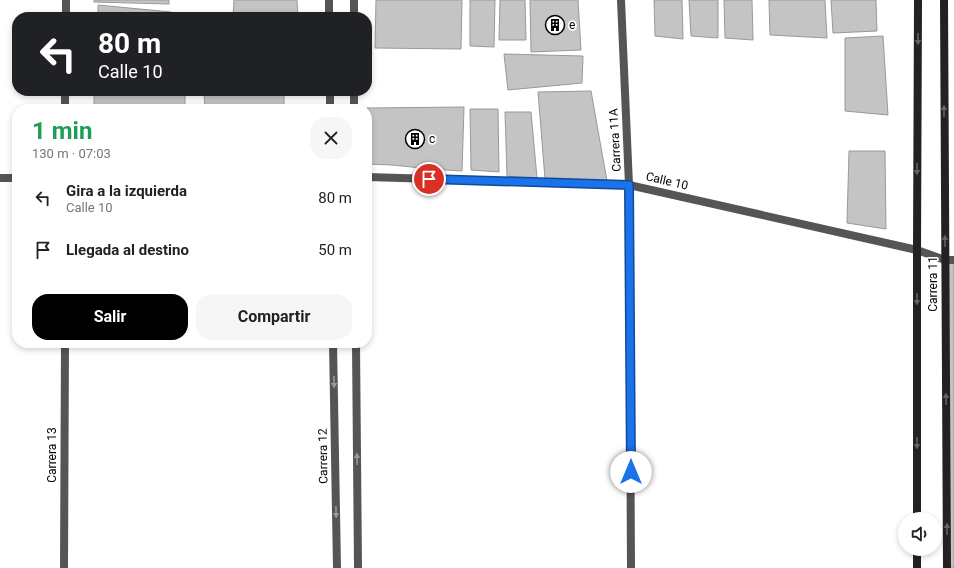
<!DOCTYPE html>
<html lang="es">
<head>
<meta charset="utf-8">
<style>
  body { margin:0; font-family:Roboto,sans-serif; background:#f6f6f6; color:#222; height:100vh; display:flex; flex-direction:column; font-size:15px; white-space:nowrap }
  * { box-sizing:border-box; margin:0 }
  p { font-size:13px; color:#767676 }
  .icon { flex:none; width:22px; height:22px; fill:none; stroke:currentColor; stroke-width:2; stroke-linecap:round; stroke-linejoin:round }
  .map { position:relative; flex:1; overflow:hidden }
  .drawer { position:absolute; left:12px; top:104px; width:360px; height:244px; display:flex; flex-direction:column; background:#fff; border-radius:16px; box-shadow:0 2px 6px #0003 }
  .drawer>* { flex:none }
  .guide { position:absolute; left:12px; top:12px; width:360px; height:84px; border-radius:16px; box-shadow:0 2px 6px #0003; background:#202124; color:#fff; overflow:hidden }
  .buttons { position:absolute; left:898px; top:512px; display:grid; gap:8px }
  .buttons a { display:grid; place-items:center; width:44px; height:44px; border-radius:50%; background:#fff; box-shadow:0 2px 6px #0003; font-size:20px }
  .pin { position:absolute; display:grid; place-items:center; width:34px; height:34px; color:#fff; margin:-17px; border:2px solid #fff; border-radius:50%; box-shadow:0 1px 4px #0007 }
  .me { position:absolute; width:44px; margin:-22px; rotate:0deg; stroke-linejoin:round; filter:drop-shadow(0 0 3px #0008) }
  .turn { display:flex; align-items:center; gap:14px; height:84px; padding:0 20px; font-size:18px }
  .turn .icon { width:52px; height:52px; stroke-width:2.5 }
  .turn b { display:block; font-size:28px; line-height:34px }
  .round { display:grid; place-items:center; flex:none; width:42px; height:42px; border-radius:16px; background:#f6f6f6 }
  .head { display:flex; align-items:center; justify-content:space-between; height:68px; padding:0 20px }
  h1 { font-size:24px; font-weight:700; line-height:30px; color:#1e9e55 }
  .action { display:flex; gap:8px; margin-top:auto; padding:8px 20px }
  .action a { flex:1; height:46px; border-radius:16px; background:#000; color:#fff; font-size:16px; font-weight:700; line-height:46px; text-align:center }
  .action a+a { background:#f6f6f6; color:#222 }
  ul { padding:0; list-style:none }
  li { display:flex; align-items:center; gap:12px; height:52px; padding:0 20px }
  li div { flex:1 }
  li b { display:block; font-size:15px }
  li em { font-style:normal }
  .map>svg:first-child { display:block }
  .building { fill:#c4c4c4; stroke:#999 }
  .lines { fill:none; stroke-linecap:round; stroke-linejoin:round }
  .minor { stroke:#555; stroke-width:8 }
  .tertiary { stroke:#555; stroke-width:8 }
  .secondary { stroke:#222; stroke-width:8 }
  .oneway { fill:#646464 }
  .oneway2 { fill:#999 }
  .route-casing { stroke:#114b97; stroke-width:10 }
  .route { stroke:#1a73e8; stroke-width:7 }
  .labels { text-anchor:middle; dominant-baseline:central; stroke-width:3.5; stroke-linejoin:round; paint-order:stroke }
  .poi-label { font-size:12px; fill:#000; stroke:#fff; text-anchor:start }
  .street-label { font-size:12px; fill:#000; stroke:#fff }
</style>
</head>
<body>
<div class="map">
<svg width="954" height="568" viewBox="0 0 954 568">
  <rect width="100%" height="100%" fill="#fff"/>
  <!-- building -->
  <path class="building" d="M 94,0 L 169,0 L 169,4 L 94,2 Z
    M 234,0 L 297,0 L 298,17 L 233,17 Z
    M 376,0 L 462,0 L 461,49 L 375,48 Z
    M 470,0 L 495,0 L 494,47 L 470,46 Z
    M 500,0 L 525,0 L 526,40 L 499,40 Z
    M 530,0 L 578,0 L 581,50 L 531,52 Z
    M 654,0 L 682,0 L 683,39 L 655,36 Z
    M 689,0 L 718,0 L 718,38 L 691,36 Z
    M 724,0 L 752,0 L 753,40 L 725,38 Z
    M 769,0 L 825,0 L 827,38 L 770,35 Z
    M 831,0 L 876,0 L 877,31 L 833,33 Z
    M 98,5 L 171,12 L 171,17 L 98,17 Z
    M 883,36 L 888,115 L 845,111 L 845,38 Z
    M 504,54 L 583,56 L 582,83 L 508,90 Z
    M 94,91 L 185,91 L 185,109 L 94,109 Z
    M 204,91 L 284,91 L 284,109 L 205,109 Z
    M 591,91 L 607,181 L 545,179 L 538,92 Z
    M 464,107 L 462,171 L 431,169 L 392,165 L 367,164 L 367,108 Z
    M 470,109 L 498,109 L 499,172 L 471,170 Z
    M 505,112 L 531,112 L 537,178 L 507,177 Z
    M 849,151 L 885,151 L 886,229 L 847,223 Z
    M 946,261 L 954,261 L 954,568 L 947,568 Z"/>
  <g class="lines">
    <!-- minor -->
    <path class="minor" d="M 621,0 L 629,185 L 631,568
      M 66,17 L 66,0
      M 65,109 L 65,91
      M 367,177 L 629,185 L 917,250 L 945,260 L 954,260
      M 0,178 L 17,178
      M 64,568 L 65,343"/>
    <!-- tertiary -->
    <path class="tertiary" d="M 329,0 L 329,17
      M 354,17 L 354,0
      M 330,91 L 330,109
      M 354,109 L 354,91
      M 333,343 L 337,568
      M 356,343 L 358,568"/>
    <!-- secondary -->
    <path class="secondary" d="M 944,0 L 947,568
      M 917,519 L 917,250 L 918,0
      M 917,549 L 917,568"/>
  </g>
  <!-- one-way arrows -->
  <defs><path id="oneway-solid" d="M-6-.8H1V-3.2L6.5 0L1 3.2V.8H-6Z"/></defs>
  <g class="oneway">
    <use href="#oneway-solid" transform="translate(918 39) rotate(90)"/>
    <use href="#oneway-solid" transform="translate(944 111) rotate(-90)"/>
    <use href="#oneway-solid" transform="translate(917 169) rotate(90)"/>
    <use href="#oneway-solid" transform="translate(945 241) rotate(-90)"/>
    <use href="#oneway-solid" transform="translate(917 299) rotate(90)"/>
    <use href="#oneway-solid" transform="translate(946 399) rotate(-90)"/>
    <use href="#oneway-solid" transform="translate(917 443) rotate(90)"/>
    <use href="#oneway-solid" transform="translate(947 529) rotate(-90)"/>
  </g>
  <g class="oneway2">
    <use href="#oneway-solid" transform="translate(334 382) rotate(89)"/>
    <use href="#oneway-solid" transform="translate(357 459) rotate(-91)"/>
    <use href="#oneway-solid" transform="translate(336 512) rotate(89)"/>
  </g>
  <g class="lines">
    <!-- route casing -->
    <g class="route-casing">
      <path id="route" d="M 429,179 L 629,185 L 631,472"/>
    </g>
    <!-- route -->
    <use href="#route" class="route"/>
  </g>
  <!-- icons -->
  <defs>
    <g id="building-ring" transform="scale(1)"><circle r="9.5" fill="#fff" stroke="#000" stroke-width="1.5"/><path d="M-4-6H4V6H1V3H-1V6H-4ZM-2.5-4.3h1.7v1.8h-1.7ZM.8-4.3h1.7v1.8H.8ZM-2.5-1h1.7V.8h-1.7ZM.8-1h1.7V.8H.8Z" fill="#000"/></g>
  </defs>
  <g fill-rule="evenodd">
    <use href="#building-ring" x="555" y="25"/>
    <use href="#building-ring" x="415" y="139"/>
  </g>
  <g class="labels">
    <!-- poi labels -->
    <g class="poi-label">
      <text x="569" y="25">e</text>
      <text x="429" y="139">c</text>
    </g>
    <!-- street labels -->
    <g class="street-label">
      <text transform="translate(615 140) rotate(-93)">Carrera 11A</text>
      <text transform="translate(667 181) rotate(13)">Calle 10</text>
      <text transform="translate(933 284) rotate(-90)">Carrera 11</text>
      <text transform="translate(52 455) rotate(-90)">Carrera 13</text>
      <text transform="translate(323 456) rotate(-91)">Carrera 12</text>
    </g>
  </g>
</svg>
<div class="buttons">
<a><svg class="icon" aria-label="sound" viewBox="0 0 24 24"><path d="M4 9h4l5-4v14l-5-4H4zM17 9q2 3 0 6"/></svg></a>
</div>
<div class="pin" style="left:429px;top:179px;background:#d93025"><svg class="icon" aria-label="arrive" viewBox="0 0 24 24"><path d="M6 21V4h12l-3 4 3 4H6"/></svg></div>
<svg class="me" style="left:631px;top:472px" viewBox="-20 -20 40 40"><circle r="19" fill="#fff"/><path d="M0-13L10 11 0 6-10 11z" fill="#1a73e8"/></svg>
<div class="guide">
<div class="turn"><svg class="icon" aria-label="left" viewBox="0 0 24 24"><path d="M17 20v-9H6M10 6l-5 5 5 5"/></svg><div><b>80 m</b>Calle 10</div></div>
</div>
<section class="drawer">
<div class="head"><div><h1>1 min</h1><p>130 m · 07:03</p></div><a class="round"><svg class="icon" aria-label="close" viewBox="0 0 24 24"><path d="M6 6l12 12M18 6L6 18"/></svg></a></div>
<ul>
<li><svg class="icon" aria-label="left" viewBox="0 0 24 24"><path d="M17 20v-9H6M10 6l-5 5 5 5"/></svg><div><b>Gira a la izquierda</b><p>Calle 10</p></div><em>80 m</em></li>
<li><svg class="icon" aria-label="arrive" viewBox="0 0 24 24"><path d="M6 21V4h12l-3 4 3 4H6"/></svg><div><b>Llegada al destino</b></div><em>50 m</em></li>
</ul>
<div class="action"><a>Salir</a><a>Compartir</a></div>
</section>
</div>
</body>
</html>
